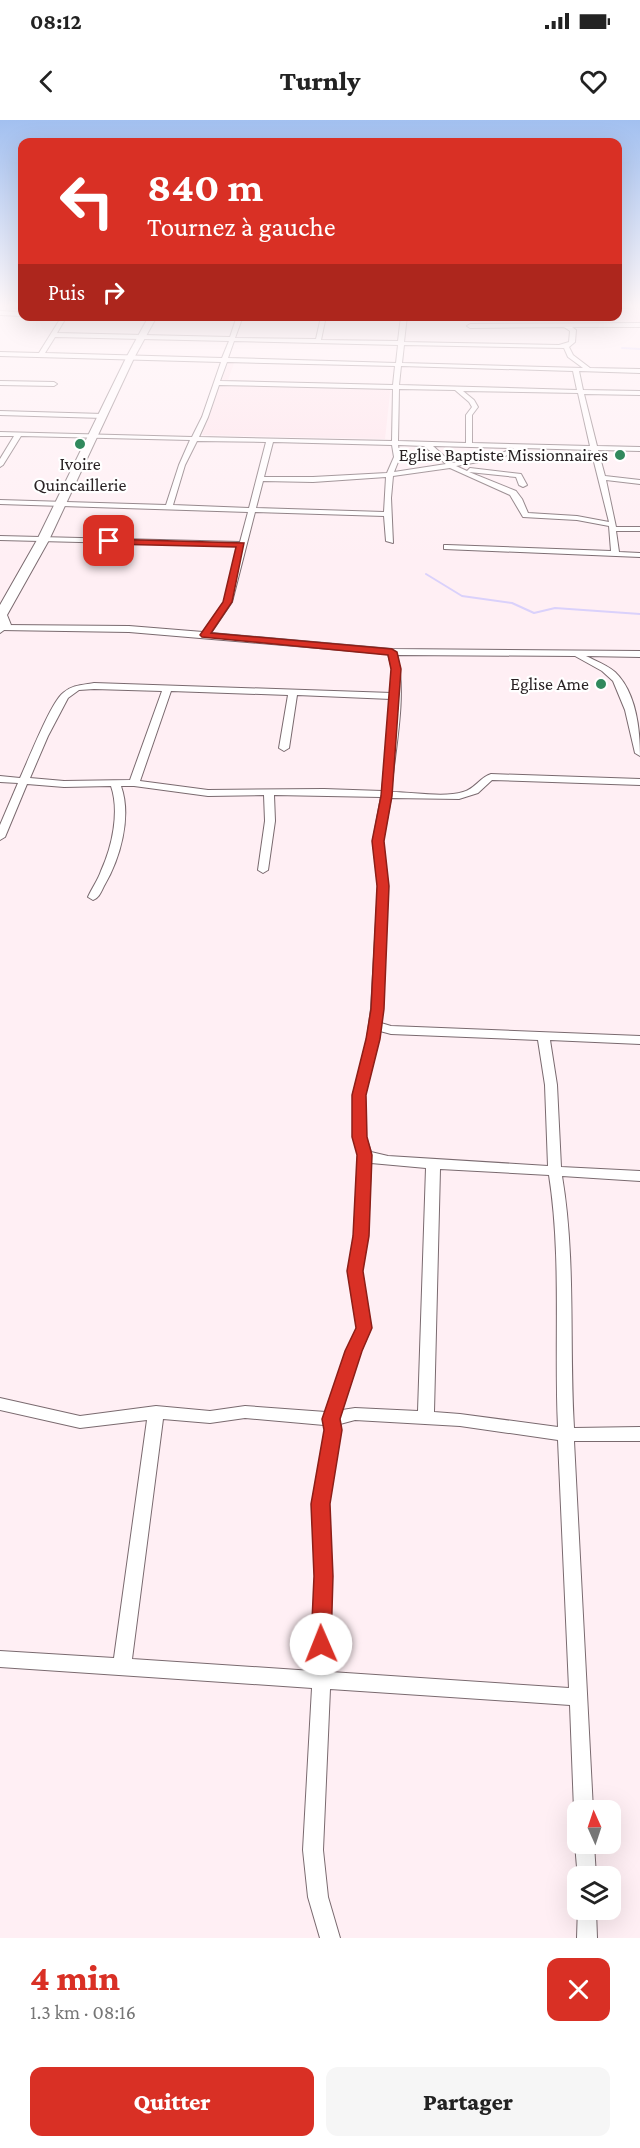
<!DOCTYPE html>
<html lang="fr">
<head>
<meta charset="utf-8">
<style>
  body { margin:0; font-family:"Crimson Pro",serif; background:#f6f6f6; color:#222; height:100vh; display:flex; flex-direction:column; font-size:22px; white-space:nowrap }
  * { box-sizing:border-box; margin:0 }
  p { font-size:20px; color:#767676 }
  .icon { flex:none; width:33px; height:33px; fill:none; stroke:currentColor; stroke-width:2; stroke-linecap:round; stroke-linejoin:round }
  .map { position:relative; height:1818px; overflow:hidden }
  .details { display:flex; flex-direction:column; background:#fff; flex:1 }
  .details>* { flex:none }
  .hud { position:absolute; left:18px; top:18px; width:604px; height:183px; border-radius:12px; box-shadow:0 6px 24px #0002; background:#d93025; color:#fff; overflow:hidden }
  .needle { width:39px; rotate:357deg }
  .buttons { position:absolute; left:567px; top:1680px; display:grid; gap:12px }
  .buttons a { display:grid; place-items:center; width:54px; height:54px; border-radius:12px; background:#fff; box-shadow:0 6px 24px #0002; font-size:30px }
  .pin { position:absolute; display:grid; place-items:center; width:51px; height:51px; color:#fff; margin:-26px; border-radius:12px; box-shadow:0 3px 9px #0006 }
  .me { position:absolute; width:66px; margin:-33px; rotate:359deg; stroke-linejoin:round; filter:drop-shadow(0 0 4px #0008) }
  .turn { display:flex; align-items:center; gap:21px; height:126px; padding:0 30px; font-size:27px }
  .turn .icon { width:78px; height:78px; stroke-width:2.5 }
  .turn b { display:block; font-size:42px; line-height:51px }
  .then { display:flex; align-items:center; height:57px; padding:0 30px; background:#0003; gap:12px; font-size:22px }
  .round { display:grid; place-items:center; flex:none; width:63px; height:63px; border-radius:12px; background:#f6f6f6 }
  .head { display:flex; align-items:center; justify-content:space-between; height:102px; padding:0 30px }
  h1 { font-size:36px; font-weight:800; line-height:45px; color:#d93025 }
  .button { display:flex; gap:12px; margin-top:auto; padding:12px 30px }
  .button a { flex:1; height:69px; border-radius:12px; background:#d93025; color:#fff; font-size:24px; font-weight:800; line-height:69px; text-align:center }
  .button a+a { background:#f6f6f6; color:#222 }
  .status { display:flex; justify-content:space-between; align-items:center; height:42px; padding:0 30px; background:#fff; direction:ltr }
  .status svg { height:16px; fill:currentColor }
  header { display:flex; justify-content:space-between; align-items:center; height:78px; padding:0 30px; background:#fff; font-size:27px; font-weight:800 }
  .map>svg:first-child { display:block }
  .built { fill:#fee2ea }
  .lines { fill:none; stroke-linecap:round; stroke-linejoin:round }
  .stream { stroke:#dad1fb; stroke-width:2 }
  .street-casing { stroke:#7a6a6f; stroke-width:2 }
  .secondary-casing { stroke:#7a6a6f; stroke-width:2 }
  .street { fill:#fff; fill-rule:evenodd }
  .secondary { fill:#fff; fill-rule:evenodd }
  .route { fill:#d93025; stroke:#8d1f18; stroke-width:1.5 }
  .poi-dot { fill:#31895d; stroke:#fff; stroke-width:2 }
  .labels { text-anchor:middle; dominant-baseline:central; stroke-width:4.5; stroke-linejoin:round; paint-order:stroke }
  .far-poi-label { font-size:18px; fill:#2a2325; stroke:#fff; text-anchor:end }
</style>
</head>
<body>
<div class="status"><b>08:12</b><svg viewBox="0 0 49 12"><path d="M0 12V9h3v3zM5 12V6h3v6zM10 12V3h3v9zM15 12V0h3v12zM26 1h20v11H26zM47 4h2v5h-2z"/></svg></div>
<header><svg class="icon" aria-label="back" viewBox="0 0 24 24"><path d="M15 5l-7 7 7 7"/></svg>Turnly<svg class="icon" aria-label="heart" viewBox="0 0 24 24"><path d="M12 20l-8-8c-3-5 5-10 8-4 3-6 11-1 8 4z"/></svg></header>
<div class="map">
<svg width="640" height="1818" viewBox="0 0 640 1818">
  <rect width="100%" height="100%" fill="#ffeff4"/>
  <!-- built -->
  <path class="built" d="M 618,187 L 640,187 L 640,204 L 478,204 L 477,197 L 618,196 Z
    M 228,243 L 234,243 L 228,260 L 391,264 L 385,319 L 202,315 Z"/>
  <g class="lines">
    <!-- stream -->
    <path class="stream" d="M 622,228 L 640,229
      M 426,454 L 462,476 L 512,483 L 534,493 L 555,488 L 640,494"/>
    <!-- street casing -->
    <g class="street-casing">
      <path id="street" d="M 0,191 L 22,192 L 22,196 L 0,195 Z
        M 62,196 L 67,196 L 57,213 L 230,217 L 237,196 L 243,196 L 235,218 L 316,219 L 321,197 L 326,196 L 321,220 L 398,221 L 401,196 L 407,196 L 404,222 L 559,225 L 569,222 L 570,211 L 564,207 L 470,208 L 467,206 L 470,204 L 640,203 L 640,207 L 572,207 L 576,210 L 575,222 L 569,227 L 573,235 L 590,248 L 640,249 L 640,253 L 579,251 L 583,270 L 640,271 L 640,275 L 584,274 L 597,326 L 640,327 L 640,331 L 598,330 L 605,356 L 640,360 L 640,364 L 606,360 L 616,407 L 640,407 L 640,411 L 616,411 L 619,432 L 640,433 L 640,437 L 444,429 L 444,425 L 447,425 L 611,431 L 609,406 L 577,400 L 523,397 L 510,375 L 450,348 L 393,356 L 391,378 L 393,423 L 386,421 L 384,396 L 255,392 L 232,482 L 211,513 L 392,529 L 640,531 L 640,537 L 586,536 C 596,541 607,545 615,552 C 636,572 640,609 640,636 L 635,633 L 625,590 L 613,561 L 602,551 L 575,536 L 397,535 C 407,576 395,629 391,672 C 412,672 444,678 463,672 C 475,669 479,658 491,654 L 640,659 L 640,665 L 492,660 L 478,673 L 459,679 L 391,678 L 383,721 L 388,767 L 381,903 L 391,906 L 640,916 L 640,924 L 550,920 L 557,965 L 561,1047 L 640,1051 L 640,1061 L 562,1056 C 576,1139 569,1224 574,1308 L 640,1307 L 640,1321 L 574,1321 L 593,1690 L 578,1690 L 578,1697 L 574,1690 L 570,1585 L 330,1569 L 323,1730 L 328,1777 L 340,1818 L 320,1818 L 308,1777 L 303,1730 L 312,1568 L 0,1547 L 0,1531 L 114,1538 L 147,1300 L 80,1308 L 0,1290 L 0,1278 L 80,1296 L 156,1286 L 210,1291 L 245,1286 L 326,1292 L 347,1231 L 357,1208 L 348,1151 L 354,1116 L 358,1035 L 354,1017 L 353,975 L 367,919 L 371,889 L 378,767 L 373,721 L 381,677 L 274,675 L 275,701 L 268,750 L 263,753 L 258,750 L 265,701 L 264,675 L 208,676 L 134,666 L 121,666 C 132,697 120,739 104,766 C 101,772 99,778 93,780 L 88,777 C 92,768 98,760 101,751 C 112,727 120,692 111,666 L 64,667 L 27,664 L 5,717 L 0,720 L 0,705 L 18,663 L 0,662 L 0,656 L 20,658 C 28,641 51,582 63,573 C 72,565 82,565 94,563 L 392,573 L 392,549 L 388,534 L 129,512 L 1,510 L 0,508 L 4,505 L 129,506 L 203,512 L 224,482 L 239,426 L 0,420 L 0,416 L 240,422 L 248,392 L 0,384 L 0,380 L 166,385 L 179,345 L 190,320 L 21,316 L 3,345 L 0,347 L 0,339 L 14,316 L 0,316 L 0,312 L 192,317 L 202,297 L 221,242 L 0,236 L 0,232 L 39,233 ZM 55,217 L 229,221 L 222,238 L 45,233 ZM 234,221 L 398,225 L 396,243 L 228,238 ZM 404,225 L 564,228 L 568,237 L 583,248 L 402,243 ZM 227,242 L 395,246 L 393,265 L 220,261 ZM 401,246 L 573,251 L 577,270 L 399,265 ZM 219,265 L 393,269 L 392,321 L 199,317 L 208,297 ZM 399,269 L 455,270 L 469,282 L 472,287 L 466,295 L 466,323 L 398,321 ZM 463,271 L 578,273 L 590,326 L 472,323 L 472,295 L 478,287 L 474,280 ZM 197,321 L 266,322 L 249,388 L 173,385 L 185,345 ZM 273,322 L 392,325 L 394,337 L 387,353 L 313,357 L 264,357 ZM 398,325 L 424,326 L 446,344 L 394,352 L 400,337 ZM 433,326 L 514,328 L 497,335 L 452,343 ZM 522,328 L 591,330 L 609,402 L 577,396 L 528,393 L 522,379 L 516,371 L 469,352 L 516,357 L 519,365 L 523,367 L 527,365 L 521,354 L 470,348 L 467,351 L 456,346 L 501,338 ZM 386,357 L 384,392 L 256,388 L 263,361 L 313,362 ZM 94,569 L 162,571 L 130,660 L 64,661 L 30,658 L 48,616 L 68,578 L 79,570 ZM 171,571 L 288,575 L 279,628 L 284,631 L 289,628 L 297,575 L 391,579 L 382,671 L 324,669 L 208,670 L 140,661 ZM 380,911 L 391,914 L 538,920 L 545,965 L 548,1046 L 388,1036 L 371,1032 L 366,1017 L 365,975 ZM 371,1043 L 426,1048 L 418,1291 L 355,1288 L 342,1290 L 361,1231 L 371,1208 L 362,1151 L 368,1116 ZM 440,1049 L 549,1055 C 562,1138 554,1223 558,1307 L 460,1294 L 434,1292 ZM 245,1298 L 324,1305 L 325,1310 L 312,1384 L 315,1456 L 313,1551 L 132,1539 L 163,1299 L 210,1303 ZM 355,1300 L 460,1306 L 558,1320 L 569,1568 L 331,1552 L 331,1456 L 328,1384 L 341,1310 L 340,1304 Z
        M 0,261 L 54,262 L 57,264 L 54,266 L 0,265 Z
        M 0,291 L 103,294 L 106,296 L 103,298 L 0,295 Z
        M 578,1719 L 578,1724 L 594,1724 L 596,1756 L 578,1756 L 578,1759 L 575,1724 Z
        M 578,1786 L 578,1790 L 596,1790 L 597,1818 L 577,1818 Z"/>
    </g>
    <!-- secondary casing -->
    <g class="secondary-casing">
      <path id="secondary" d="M 149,196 L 157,196 L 134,238 L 49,420 L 7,495 L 11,505 L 0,513 L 0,485 L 37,420 L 126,238 Z"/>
    </g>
    <!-- street -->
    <use href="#street" class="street"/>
    <!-- secondary -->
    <use href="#secondary" class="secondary"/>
  </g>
  <!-- sky -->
  <linearGradient id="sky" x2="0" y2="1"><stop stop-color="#a2c0f0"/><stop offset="0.42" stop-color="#fff8fa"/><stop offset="1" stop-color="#fff8fa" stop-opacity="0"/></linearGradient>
  <rect width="640" height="442" fill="url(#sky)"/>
  <!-- route -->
  <path class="route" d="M 106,419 L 244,423 L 232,482 L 211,513 L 392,529 L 397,532 L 401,549 L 392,676 L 384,721 L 389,766 L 384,889 L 380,919 L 366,975 L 367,1017 L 372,1035 L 369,1116 L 363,1151 L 372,1208 L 362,1231 L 340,1299 L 342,1310 L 330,1384 L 333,1456 L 331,1524 L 328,1531 L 321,1534 L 314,1531 L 311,1524 L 314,1456 L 311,1384 L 324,1310 L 322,1299 L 345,1231 L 356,1208 L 347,1151 L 353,1116 L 357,1035 L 352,1017 L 352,975 L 366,919 L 371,889 L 377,766 L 372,721 L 381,676 L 391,549 L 388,535 L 202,517 L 200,515 L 223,482 L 236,427 L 109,424 L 105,421 Z"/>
  <!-- markers -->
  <g class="poi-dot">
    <circle cx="80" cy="324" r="6"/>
    <circle cx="620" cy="335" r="6"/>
    <circle cx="601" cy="564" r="6"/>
  </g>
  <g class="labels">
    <!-- far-poi labels -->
    <g class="far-poi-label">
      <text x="608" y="335">Eglise Baptiste Missionnaires</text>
      <text x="80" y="344" text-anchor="middle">Ivoire<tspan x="80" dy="21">Quincaillerie</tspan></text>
      <text x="589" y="564">Eglise Ame</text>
    </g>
  </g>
</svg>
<div class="buttons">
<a><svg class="needle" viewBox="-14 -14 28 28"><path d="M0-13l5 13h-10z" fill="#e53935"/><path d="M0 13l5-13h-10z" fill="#767676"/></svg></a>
<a><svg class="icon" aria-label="layers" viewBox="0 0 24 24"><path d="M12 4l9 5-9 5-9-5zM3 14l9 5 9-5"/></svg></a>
</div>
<div class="pin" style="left:109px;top:421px;background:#d93025"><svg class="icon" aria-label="arrive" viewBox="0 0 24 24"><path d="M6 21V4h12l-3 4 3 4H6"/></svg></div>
<svg class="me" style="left:321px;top:1524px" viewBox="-20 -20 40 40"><circle r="19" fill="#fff"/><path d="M0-13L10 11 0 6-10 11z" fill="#d93025"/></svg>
<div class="hud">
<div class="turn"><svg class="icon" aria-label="left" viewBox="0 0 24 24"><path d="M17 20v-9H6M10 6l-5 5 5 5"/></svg><div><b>840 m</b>Tournez à gauche</div></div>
<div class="then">Puis<svg class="icon" aria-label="right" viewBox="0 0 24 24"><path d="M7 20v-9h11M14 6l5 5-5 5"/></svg></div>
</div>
</div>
<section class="details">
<div class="head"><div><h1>4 min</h1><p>1.3 km · 08:16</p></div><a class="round" style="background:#d93025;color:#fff"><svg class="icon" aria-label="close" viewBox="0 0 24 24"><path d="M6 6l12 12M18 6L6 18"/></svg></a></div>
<div class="button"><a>Quitter</a><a>Partager</a></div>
</section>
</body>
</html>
